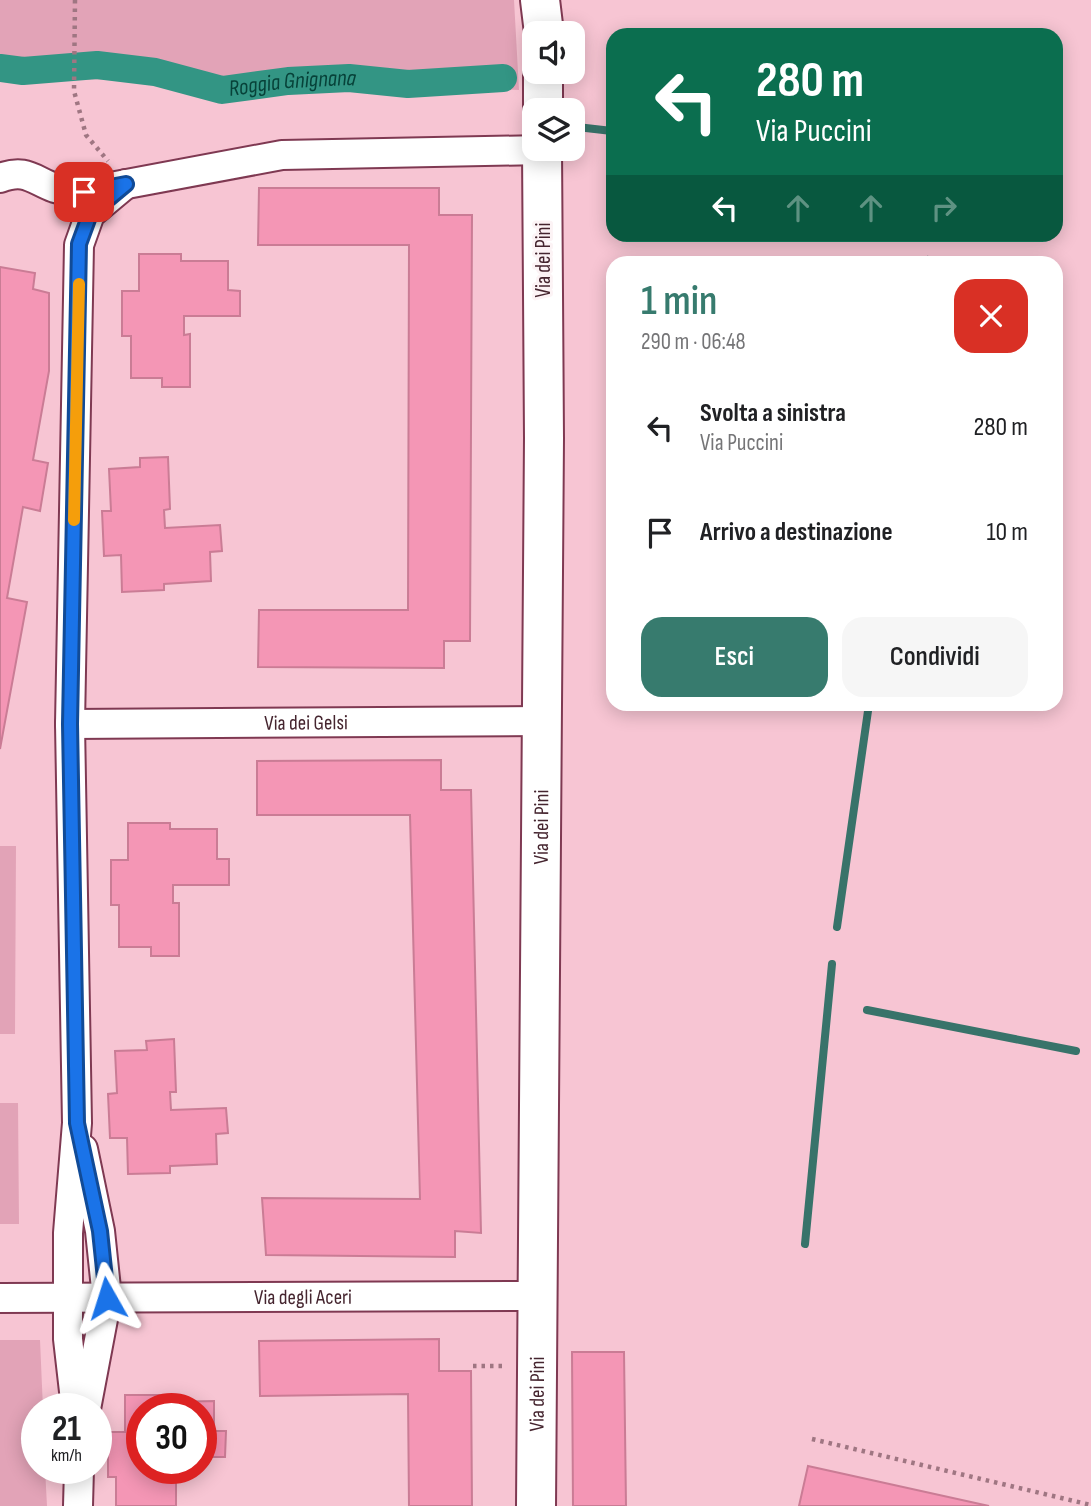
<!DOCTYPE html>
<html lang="it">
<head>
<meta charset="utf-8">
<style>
  body { margin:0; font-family:"Sofia Sans Condensed",sans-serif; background:#f6f6f6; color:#202124; height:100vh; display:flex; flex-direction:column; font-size:26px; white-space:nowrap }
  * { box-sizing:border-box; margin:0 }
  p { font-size:23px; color:#757577 }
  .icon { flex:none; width:38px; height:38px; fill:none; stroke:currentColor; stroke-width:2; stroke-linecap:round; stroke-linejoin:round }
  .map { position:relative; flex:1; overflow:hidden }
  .side { position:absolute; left:606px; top:256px; width:457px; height:455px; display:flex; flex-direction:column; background:#fff; border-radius:21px; box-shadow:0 4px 18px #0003 }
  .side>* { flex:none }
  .hud { position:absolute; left:606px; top:28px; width:457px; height:214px; border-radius:21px; box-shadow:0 4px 18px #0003; background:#0b6e4f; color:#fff; overflow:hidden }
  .fabs { position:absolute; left:522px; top:21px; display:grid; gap:14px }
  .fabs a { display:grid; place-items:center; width:63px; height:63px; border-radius:14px; background:#fff; box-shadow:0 4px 18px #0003; font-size:35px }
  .speed { position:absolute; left:21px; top:1393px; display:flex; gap:14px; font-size:35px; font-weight:700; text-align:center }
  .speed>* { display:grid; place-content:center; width:91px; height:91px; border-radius:50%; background:#fff; box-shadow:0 4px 18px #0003; line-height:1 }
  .speed small { font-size:18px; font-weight:400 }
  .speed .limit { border:10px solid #d22; background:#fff; color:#111 }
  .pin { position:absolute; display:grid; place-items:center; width:60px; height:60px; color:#fff; margin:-30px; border-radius:14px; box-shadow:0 4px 10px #0006 }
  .me { position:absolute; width:77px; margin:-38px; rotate:354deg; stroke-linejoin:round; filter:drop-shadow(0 0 5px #0008) }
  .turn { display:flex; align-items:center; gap:24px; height:147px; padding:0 35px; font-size:32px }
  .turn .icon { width:91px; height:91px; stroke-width:2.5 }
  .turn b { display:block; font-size:49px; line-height:60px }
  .lanes { display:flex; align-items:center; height:66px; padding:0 35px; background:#0003; justify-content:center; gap:35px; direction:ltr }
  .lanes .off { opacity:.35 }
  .round { display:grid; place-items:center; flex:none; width:74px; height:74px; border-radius:21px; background:#f6f6f6 }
  .head { display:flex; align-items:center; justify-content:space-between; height:119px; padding:0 35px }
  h1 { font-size:42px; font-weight:600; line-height:52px; color:#377b6e }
  .button { display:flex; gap:14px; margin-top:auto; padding:14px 35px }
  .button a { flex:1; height:80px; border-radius:21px; background:#377b6e; color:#fff; font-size:28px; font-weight:600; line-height:80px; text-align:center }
  .button a+a { background:#f6f6f6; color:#202124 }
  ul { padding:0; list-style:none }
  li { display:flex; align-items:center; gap:21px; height:105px; padding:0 35px }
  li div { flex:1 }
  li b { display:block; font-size:26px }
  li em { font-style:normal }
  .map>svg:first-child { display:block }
  .green { fill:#e2a3b7 }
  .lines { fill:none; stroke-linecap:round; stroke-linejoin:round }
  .stream { stroke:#38736a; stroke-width:8 }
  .canal { stroke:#339584; stroke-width:28 }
  .building { fill:#f496b5; stroke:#ca7c95; stroke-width:2 }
  .street-casing { stroke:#7f3952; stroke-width:32 }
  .secondary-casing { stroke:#7f3952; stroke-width:42 }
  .path { stroke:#9f7682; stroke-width:4.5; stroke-dasharray:3.5 5; stroke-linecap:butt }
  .street { stroke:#fff; stroke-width:28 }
  .secondary { stroke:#fff; stroke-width:38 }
  .route-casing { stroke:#114b97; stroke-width:18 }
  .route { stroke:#1a73e8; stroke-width:12 }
  .slow { stroke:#f59e0b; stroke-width:12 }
  .labels { text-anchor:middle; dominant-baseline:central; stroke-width:6; stroke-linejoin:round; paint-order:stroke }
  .street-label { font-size:21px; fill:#45252f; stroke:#fcf3f5 }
  .water-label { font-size:23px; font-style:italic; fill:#074239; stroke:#fcf3f5 }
</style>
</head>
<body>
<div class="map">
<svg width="1091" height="1506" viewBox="0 0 1091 1506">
  <rect width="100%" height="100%" fill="#f7c5d3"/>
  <!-- green -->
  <path class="green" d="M 0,0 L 514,0 L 519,90 L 348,84 L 213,95 L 160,79 L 0,80 Z
    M 0,846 L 16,846 L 15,1034 L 0,1034 Z
    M 0,1103 L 18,1103 L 19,1224 L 0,1224 Z
    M 0,1340 L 40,1340 L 43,1409 L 37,1409 L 37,1468 L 45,1468 L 47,1506 L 0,1506 Z"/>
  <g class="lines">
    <!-- stream -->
    <path class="stream" d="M 577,127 L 612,131
      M 927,262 L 928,260
      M 837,927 L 869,704
      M 867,1010 L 1076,1051
      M 805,1244 L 832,964"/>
    <!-- canal -->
    <path class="canal" id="s1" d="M 0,68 L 23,71 L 97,65 L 155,72 L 222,90 L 288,81 L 349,78 L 408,84 L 503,78"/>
  </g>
  <!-- building -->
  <path class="building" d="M 259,188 L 439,188 L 439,215 L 472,215 L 470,641 L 444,641 L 444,668 L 258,667 L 259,610 L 408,610 L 409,245 L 258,245 Z
    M 139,254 L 181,254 L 181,261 L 228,261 L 228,290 L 240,291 L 240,316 L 184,316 L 184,335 L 190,334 L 190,387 L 162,387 L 162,378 L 131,378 L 131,336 L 122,336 L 122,291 L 139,291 Z
    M 0,267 L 35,273 L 33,289 L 49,293 L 49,371 L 33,460 L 48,463 L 40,511 L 23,507 L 7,598 L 27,602 L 0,749 Z
    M 168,457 L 170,509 L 164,510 L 165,528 L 220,525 L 222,551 L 210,552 L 211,581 L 164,584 L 164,590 L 122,592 L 121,555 L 104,556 L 102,511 L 111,511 L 109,469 L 140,467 L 140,458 Z
    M 441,760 L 441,790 L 471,790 L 481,1233 L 455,1231 L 455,1257 L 266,1255 L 262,1198 L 420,1199 L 410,815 L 257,815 L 257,761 Z
    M 128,823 L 170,823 L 170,829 L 217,829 L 217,859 L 229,859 L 229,885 L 173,885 L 173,903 L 179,903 L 179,956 L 151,956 L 151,947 L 119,947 L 119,905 L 111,905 L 111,860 L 128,860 Z
    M 174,1039 L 176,1092 L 170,1092 L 171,1110 L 226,1108 L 228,1133 L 216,1134 L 217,1164 L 170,1166 L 170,1173 L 128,1174 L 127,1138 L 110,1138 L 108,1094 L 117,1093 L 115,1051 L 147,1050 L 146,1041 Z
    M 439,1339 L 439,1371 L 471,1371 L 472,1506 L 409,1506 L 408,1394 L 260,1396 L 259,1341 Z
    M 572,1352 L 624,1352 L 626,1506 L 573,1506 Z
    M 125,1395 L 167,1395 L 167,1402 L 214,1401 L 214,1431 L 226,1431 L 225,1457 L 201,1457 L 201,1409 L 142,1409 L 142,1468 L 170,1468 L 170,1475 L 176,1475 L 176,1506 L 116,1506 L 116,1477 L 108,1477 L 108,1432 L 125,1432 Z
    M 808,1466 L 989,1506 L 799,1506 Z"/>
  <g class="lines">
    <!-- street casing -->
    <g class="street-casing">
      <g id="street">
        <path d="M 0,178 C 26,168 33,180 55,188 C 64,191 75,191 84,192 L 282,155 L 542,150"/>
        <path id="s2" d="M 70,724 L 542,721"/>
        <path d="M 83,1149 L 100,1231 L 107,1298 L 86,1409"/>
        <path id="s3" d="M 0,1298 L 539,1296"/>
        <path d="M 76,1409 L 68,1339 L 68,1233 L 77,1123 L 70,724 L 79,245 L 90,214 L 126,184"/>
        <path d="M 78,1506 L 79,1468"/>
      </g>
    </g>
    <!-- secondary casing -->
    <g class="secondary-casing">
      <g id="secondary">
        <path d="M 540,0 L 544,33"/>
        <path d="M 543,110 L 543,72"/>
        <path id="s4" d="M 536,1506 L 544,438 L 542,149"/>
      </g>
    </g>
    <!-- path -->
    <path class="path" d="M 75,0 L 74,91 L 86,135 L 108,161
      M 473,1366 L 506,1366
      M 812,1439 L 1091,1505"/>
    <!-- street -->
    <use href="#street" class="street"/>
    <!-- secondary -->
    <use href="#secondary" class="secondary"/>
  </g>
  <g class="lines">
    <!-- route casing -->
    <g class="route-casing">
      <path id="route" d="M 84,192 L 126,184 L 90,214 L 79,244 L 70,724 L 77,1123 L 100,1231 L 107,1298"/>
    </g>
    <!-- route -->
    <use href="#route" class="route"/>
    <!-- slow -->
    <path class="slow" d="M 74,520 L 79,284"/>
  </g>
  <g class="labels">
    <!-- street labels -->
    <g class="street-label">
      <text transform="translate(543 260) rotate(-90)">Via dei Pini</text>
      <text stroke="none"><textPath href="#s2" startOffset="236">Via dei Gelsi</textPath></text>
      <text stroke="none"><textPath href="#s4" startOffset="679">Via dei Pini</textPath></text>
      <text stroke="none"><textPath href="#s3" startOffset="303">Via degli Aceri</textPath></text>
      <text stroke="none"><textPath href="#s4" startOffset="112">Via dei Pini</textPath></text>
    </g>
    <!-- water labels -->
    <g class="water-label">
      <text stroke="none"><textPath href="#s1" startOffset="296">Roggia Gnignana</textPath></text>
    </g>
  </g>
</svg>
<div class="fabs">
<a><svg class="icon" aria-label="sound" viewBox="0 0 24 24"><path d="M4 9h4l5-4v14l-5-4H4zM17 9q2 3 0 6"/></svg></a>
<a><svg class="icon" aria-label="layers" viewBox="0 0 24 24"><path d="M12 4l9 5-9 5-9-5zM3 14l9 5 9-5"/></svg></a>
</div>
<div class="speed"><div>21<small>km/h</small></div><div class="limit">30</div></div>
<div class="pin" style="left:84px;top:192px;background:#d93025"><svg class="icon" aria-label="arrive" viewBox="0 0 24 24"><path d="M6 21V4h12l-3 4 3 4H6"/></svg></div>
<svg class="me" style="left:107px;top:1298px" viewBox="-20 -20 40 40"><path d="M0-17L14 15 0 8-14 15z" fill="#1a73e8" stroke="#fff" stroke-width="4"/></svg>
<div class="hud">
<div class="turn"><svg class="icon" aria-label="left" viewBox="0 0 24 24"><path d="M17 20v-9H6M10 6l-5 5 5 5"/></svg><div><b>280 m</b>Via Puccini</div></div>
<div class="lanes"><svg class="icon" aria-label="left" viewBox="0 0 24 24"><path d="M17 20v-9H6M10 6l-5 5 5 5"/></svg><svg class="icon off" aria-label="ahead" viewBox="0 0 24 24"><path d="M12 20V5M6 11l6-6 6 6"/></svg><svg class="icon off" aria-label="ahead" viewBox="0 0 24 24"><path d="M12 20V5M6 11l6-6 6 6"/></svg><svg class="icon off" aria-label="right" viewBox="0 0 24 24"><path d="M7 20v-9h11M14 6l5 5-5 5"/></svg></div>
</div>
<section class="side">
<div class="head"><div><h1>1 min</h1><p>290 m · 06:48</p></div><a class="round" style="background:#d93025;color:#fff"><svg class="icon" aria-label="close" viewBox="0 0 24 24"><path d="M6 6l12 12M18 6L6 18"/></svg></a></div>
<ul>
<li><svg class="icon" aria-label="left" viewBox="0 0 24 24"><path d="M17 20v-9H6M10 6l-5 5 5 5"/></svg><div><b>Svolta a sinistra</b><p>Via Puccini</p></div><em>280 m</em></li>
<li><svg class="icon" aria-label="arrive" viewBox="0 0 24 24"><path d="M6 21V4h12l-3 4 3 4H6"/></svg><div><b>Arrivo a destinazione</b></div><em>10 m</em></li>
</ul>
<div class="button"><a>Esci</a><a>Condividi</a></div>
</section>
</div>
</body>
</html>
